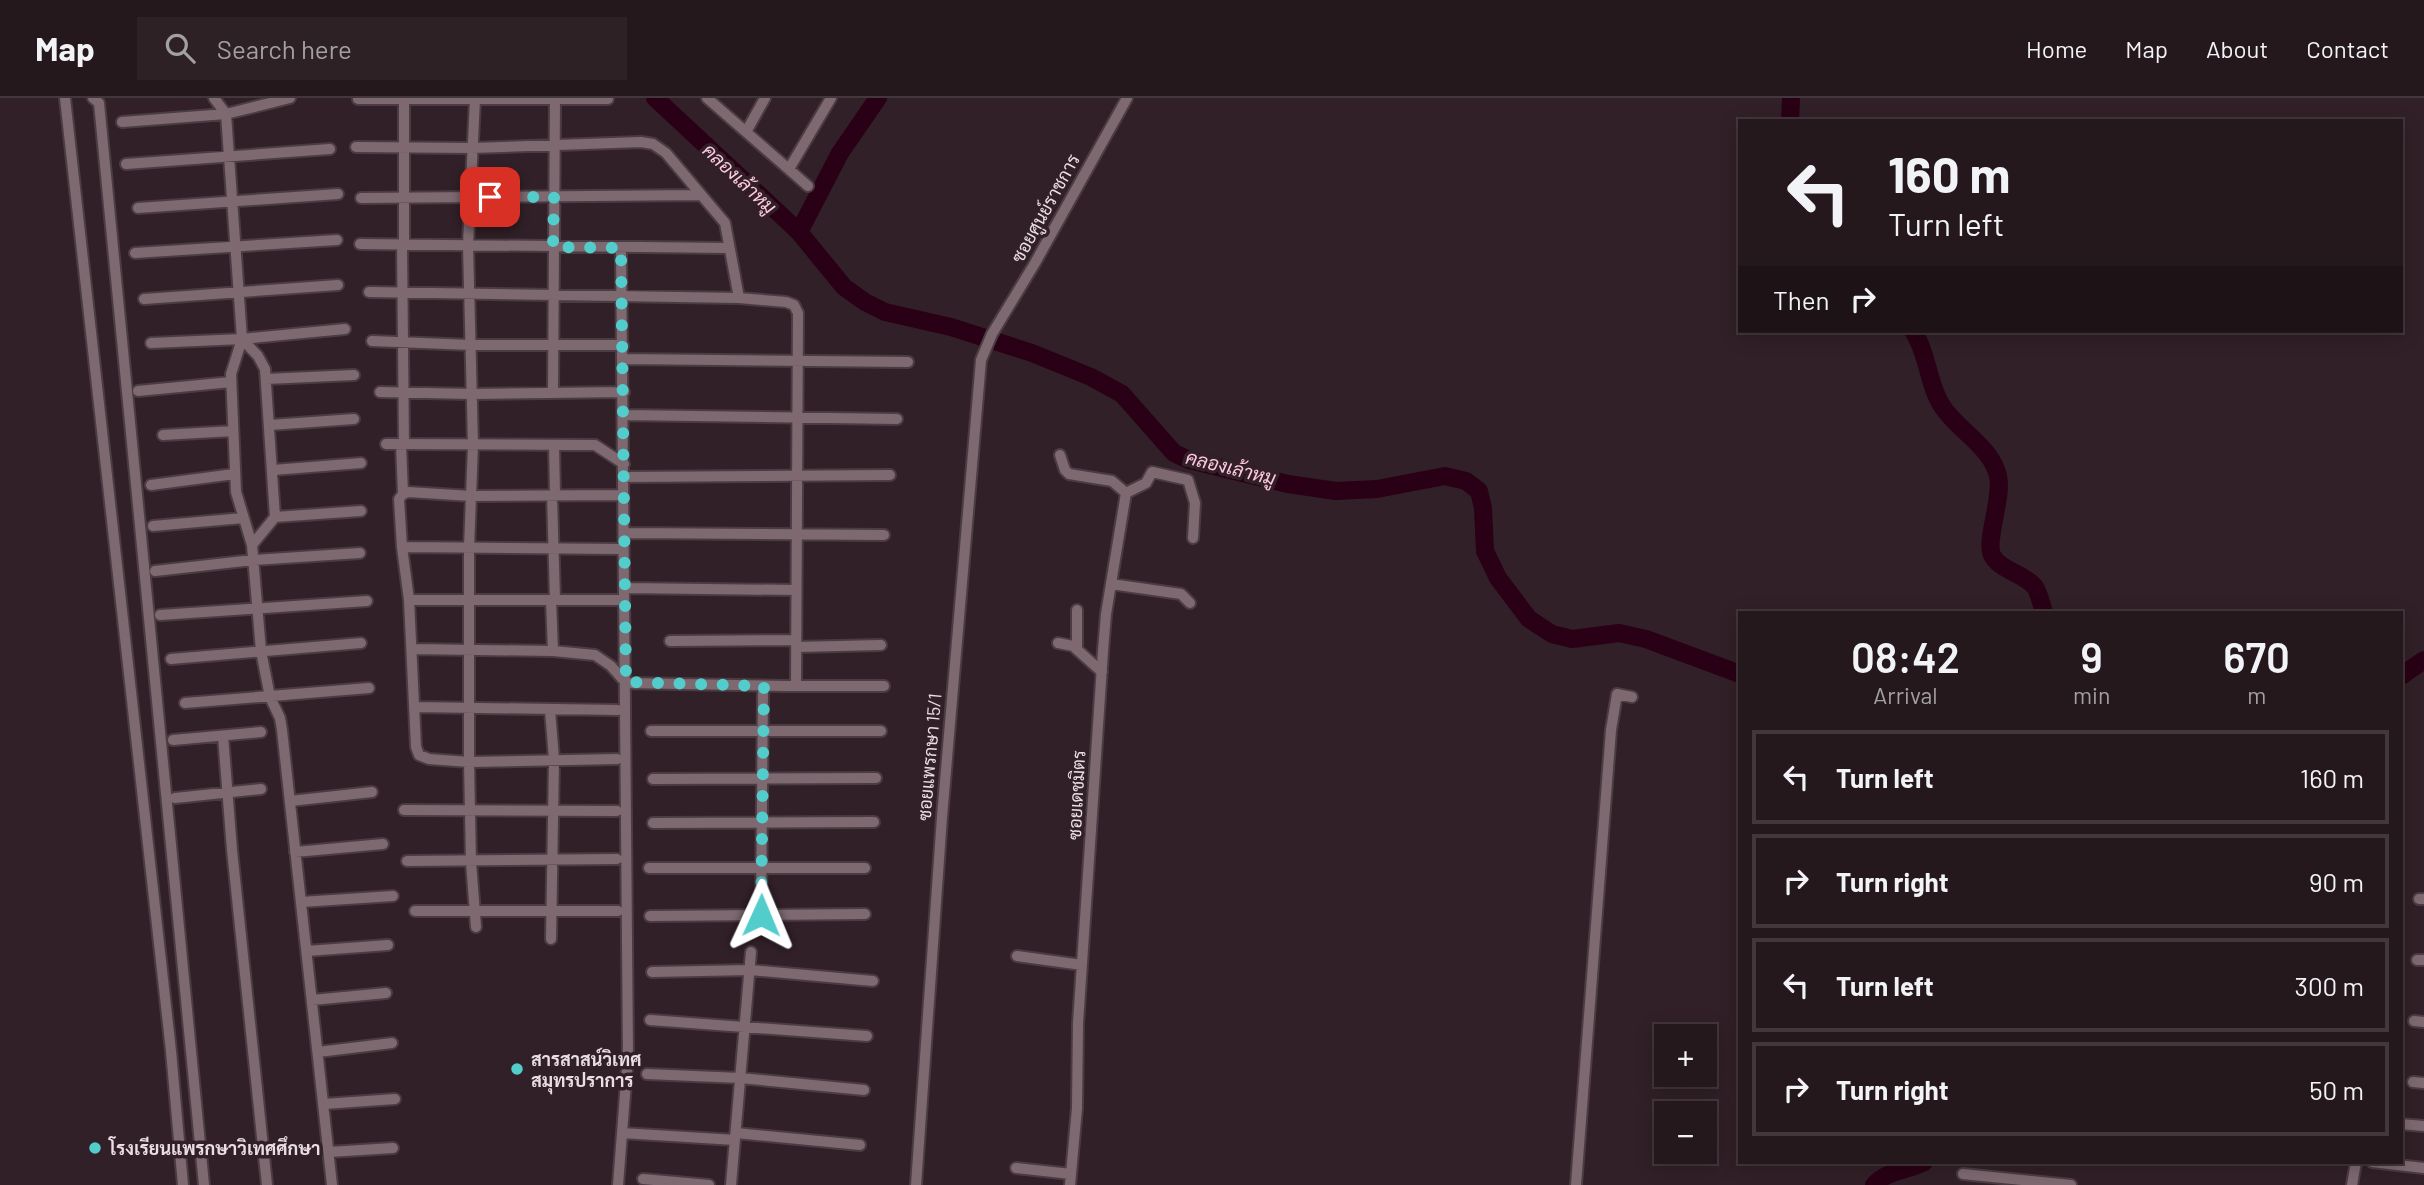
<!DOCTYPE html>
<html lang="en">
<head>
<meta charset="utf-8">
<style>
  body { margin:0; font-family:Barlow,Sarabun,sans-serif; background:#2d2126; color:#f1f3f6; height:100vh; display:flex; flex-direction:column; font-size:26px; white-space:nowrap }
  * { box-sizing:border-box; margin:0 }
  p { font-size:23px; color:#a3a0a4 }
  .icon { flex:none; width:38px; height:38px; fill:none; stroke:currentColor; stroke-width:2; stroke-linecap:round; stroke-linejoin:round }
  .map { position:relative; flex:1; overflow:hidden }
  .drawer { position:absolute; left:1738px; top:513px; width:665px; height:553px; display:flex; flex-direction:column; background:#25181d; border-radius:0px; box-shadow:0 4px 18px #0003,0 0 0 2px #42373b }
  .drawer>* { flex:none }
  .top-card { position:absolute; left:1738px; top:21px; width:665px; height:214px; border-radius:0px; box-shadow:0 4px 18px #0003,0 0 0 2px #42373b; background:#25181d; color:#f1f3f6; overflow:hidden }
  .fabs { position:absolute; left:1654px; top:926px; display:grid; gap:14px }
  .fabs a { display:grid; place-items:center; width:63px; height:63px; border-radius:0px; background:#25181d; box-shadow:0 4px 18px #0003,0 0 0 2px #42373b; font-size:35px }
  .pin { position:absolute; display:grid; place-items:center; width:60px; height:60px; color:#fff; margin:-30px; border-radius:14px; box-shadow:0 4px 10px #0006 }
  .me { position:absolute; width:77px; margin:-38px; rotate:1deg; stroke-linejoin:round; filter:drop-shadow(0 0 5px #0008) }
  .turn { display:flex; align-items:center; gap:24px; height:147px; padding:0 35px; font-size:32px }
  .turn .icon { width:91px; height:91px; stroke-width:2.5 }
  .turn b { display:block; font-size:49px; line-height:60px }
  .then { display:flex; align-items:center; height:66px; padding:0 35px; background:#0003; gap:14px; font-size:26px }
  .eta { display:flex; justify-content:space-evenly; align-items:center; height:119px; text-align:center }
  .eta b { font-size:42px; font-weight:600; line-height:49px }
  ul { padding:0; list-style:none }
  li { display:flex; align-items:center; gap:21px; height:94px; margin:0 14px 10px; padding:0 21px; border:4px solid #42373b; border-radius:0px }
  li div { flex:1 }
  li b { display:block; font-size:26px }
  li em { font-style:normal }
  header { display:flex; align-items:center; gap:42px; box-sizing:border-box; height:98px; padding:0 35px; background:#25181d; border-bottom:2px solid #42373b }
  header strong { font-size:33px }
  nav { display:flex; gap:38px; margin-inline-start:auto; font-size:24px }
  .search { width:490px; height:63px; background:#2d2126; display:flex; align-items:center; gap:18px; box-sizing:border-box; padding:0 24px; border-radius:0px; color:#a3a0a4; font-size:26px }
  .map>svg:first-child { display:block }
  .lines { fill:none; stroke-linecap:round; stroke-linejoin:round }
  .river { stroke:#290015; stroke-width:18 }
  .minor-casing { stroke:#4b3c43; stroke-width:14 }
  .minor { stroke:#7e6971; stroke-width:10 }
  .route { stroke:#52cdcc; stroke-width:12; stroke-dasharray:0 21.6 }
  .poi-dot { fill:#52cdcc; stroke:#312027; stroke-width:2.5 }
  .labels { text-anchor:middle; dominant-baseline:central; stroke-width:7; stroke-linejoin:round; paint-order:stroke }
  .street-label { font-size:18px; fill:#eadee3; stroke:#312027 }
  .poi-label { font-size:18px; font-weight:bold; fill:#eadee3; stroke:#312027; text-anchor:start }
  .water-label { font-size:19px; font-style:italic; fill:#ffc9df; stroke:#312027 }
</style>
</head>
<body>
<header>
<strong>Map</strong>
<div class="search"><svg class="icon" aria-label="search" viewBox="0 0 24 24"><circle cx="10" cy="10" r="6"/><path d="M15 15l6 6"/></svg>Search here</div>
<nav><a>Home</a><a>Map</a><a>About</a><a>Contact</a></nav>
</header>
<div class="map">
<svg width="2424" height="1087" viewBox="0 0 2424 1087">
  <rect width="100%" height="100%" fill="#312027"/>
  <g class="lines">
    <!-- river -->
    <path class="river" d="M 655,0 L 799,134 L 844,189 L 865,204 L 885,214 L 951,229 L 1032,255 L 1091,279 L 1122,296 L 1174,355 L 1189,362 L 1288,386 L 1336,393 L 1377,391 L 1445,378 L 1466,383 L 1479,393 L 1483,410 L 1485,453 L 1498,480 L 1529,521 L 1552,536 L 1572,541 L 1619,535 L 1646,541 L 1740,576
      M 1790,23 L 1791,0
      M 799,134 L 840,55 L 878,0
      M 1913,233 C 1928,255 1928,287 1942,308 C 1958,333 1991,348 1998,378 C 2003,400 1985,442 1992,457 C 2000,473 2024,475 2035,489 C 2040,497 2041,506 2044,514
      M 2401,578 L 2424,562
      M 1874,1087 C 1887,1072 1907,1073 1924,1064"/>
    <!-- minor casing -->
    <g class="minor-casing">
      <path id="minor" d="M 65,0 L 171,953 L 183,1087
        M 93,0 L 99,5 L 204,1087
        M 214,0 L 226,16 L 242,241 L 231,276 L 236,394 L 252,447 L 261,553 L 270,599 L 280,620 L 282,632 L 332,1087
        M 707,0 L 808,88
        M 358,1 L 608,1
        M 475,1 L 468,147 L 473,347 L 469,450 L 469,664 L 471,764 L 476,829
        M 122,24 L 226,16 L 290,0
        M 746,34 L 765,0
        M 356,49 L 472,50 L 641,44 L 653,46 L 666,55 L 725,125 L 739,200
        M 126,66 L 330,51
        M 789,71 L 831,0
        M 361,100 L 701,97
        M 138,110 L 338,96
        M 360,146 L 728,150
        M 402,146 L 404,346
        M 404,146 L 404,1
        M 135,155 L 337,142
        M 369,194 L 739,200 L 786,204 L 794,207 L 798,215 L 796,588
        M 144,201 L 338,187
        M 242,241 L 258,258 L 265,271 L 275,419 L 252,447
        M 372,243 L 471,247 L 623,247
        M 151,245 L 242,241 L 345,231
        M 624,261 L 908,264
        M 266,281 L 354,277
        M 138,293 L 231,284
        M 380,294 L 471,296 L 624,294
        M 553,295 L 555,1
        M 624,317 L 897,321
        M 270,327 L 354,321
        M 163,337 L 233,333
        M 386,346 L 595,347 L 624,366
        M 401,346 L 403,396 L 399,401 L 402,449 L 409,502 L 416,649 L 419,657 L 429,661 L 469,664 L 617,661
        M 554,347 L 555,397
        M 1060,357 L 1065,372 L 1069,376 L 1112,383 L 1126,395 L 1106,516 L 1103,553 L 1078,925 L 1077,1010 L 1070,1087
        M 273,372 L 361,365
        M 624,379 L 890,377
        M 151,387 L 234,376
        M 1126,395 L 1146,385 L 1152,374 L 1188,382 L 1195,405 L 1193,440
        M 403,396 L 408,394 L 471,398 L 619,397
        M 552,397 L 555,502
        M 275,419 L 361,413
        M 153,428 L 243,420
        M 625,435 L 884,437
        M 402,449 L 620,451
        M 155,473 L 253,462 L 360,455
        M 1111,486 L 1181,496 L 1190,505
        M 625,490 L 796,492
        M 409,502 L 619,502
        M 551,502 L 553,553
        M 1077,512 L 1077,551
        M 160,517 L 367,503
        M 670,543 L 796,542
        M 1058,545 L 1073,548 L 1102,574
        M 796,549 L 881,547
        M 412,551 L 553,553 L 595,557 L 611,568 L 626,585 L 784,588 L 884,588
        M 171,561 L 361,545
        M 185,605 L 369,590
        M 415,609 L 618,612
        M 550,612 L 554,661 L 551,841
        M 651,633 L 881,633
        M 223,638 L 232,752 L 267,1087
        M 173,642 L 261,634
        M 653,681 L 876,680
        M 175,700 L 261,691
        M 290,703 L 372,694
        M 404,712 L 617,713
        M 653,725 L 874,724
        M 295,754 L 383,746
        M 407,763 L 617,761
        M 649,770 L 865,770
        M 2419,801 L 2424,801
        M 301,804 L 393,798
        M 415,813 L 618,813
        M 761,817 L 763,588
        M 650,818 L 865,816
        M 307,853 L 388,847
        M 1017,858 L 1082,867
        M 2417,862 L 2424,862
        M 652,874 L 750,872 L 873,883
        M 312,902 L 386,895
        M 650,922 L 867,938
        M 2414,923 L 2424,924
        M 318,954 L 392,945
        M 647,976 L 740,980 L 864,992
        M 2413,984 L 2424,985
        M 324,1006 L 395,1001
        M 2401,1026 L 2424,1028
        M 622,1035 L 735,1042
        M 736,1035 L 860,1047
        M 329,1054 L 393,1050
        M 2372,1064 L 2424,1070
        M 1016,1070 L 1071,1076
        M 1963,1076 L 2071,1087
        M 643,1081 L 709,1087
        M 618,1087 L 628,958 L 621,150
        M 731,1087 L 751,854
        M 916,1087 L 942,719 L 981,262 L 992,236 L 1035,165 L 1127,0
        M 1576,1087 L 1611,632 L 1617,596 L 1632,599
        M 2352,1087 L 2356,1064"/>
    </g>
    <!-- minor -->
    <use href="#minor" class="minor"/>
  </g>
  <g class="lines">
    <!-- route -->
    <path class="route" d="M 490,99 L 554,99 L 553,149 L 621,150 L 626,584 L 764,588 L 761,817"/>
  </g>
  <!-- markers -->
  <g class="poi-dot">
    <circle cx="517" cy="971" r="7"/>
    <circle cx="95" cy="1050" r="7"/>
  </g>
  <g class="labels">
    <!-- street labels -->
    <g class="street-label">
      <text transform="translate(1045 110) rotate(-61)">ซอยศูนย์ราชการ</text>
      <text transform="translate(929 659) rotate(-85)">ซอยแพรกษา 15/1</text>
      <text transform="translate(1076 697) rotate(-87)">ซอยเดชมิตร</text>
    </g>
    <!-- poi labels -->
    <g class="poi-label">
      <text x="531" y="961">สารสาสน์วิเทศ<tspan x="531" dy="21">สมุทรปราการ</tspan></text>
      <text x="109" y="1050">โรงเรียนแพรกษาวิเทศศึกษา</text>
    </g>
    <!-- water labels -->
    <g class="water-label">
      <text transform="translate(740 80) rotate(43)">คลองเล้าหมู</text>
      <text transform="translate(1231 369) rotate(14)">คลองเล้าหมู</text>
    </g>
  </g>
</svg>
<div class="fabs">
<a>+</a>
<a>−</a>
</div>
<div class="pin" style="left:490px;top:99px;background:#d93025"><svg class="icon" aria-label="arrive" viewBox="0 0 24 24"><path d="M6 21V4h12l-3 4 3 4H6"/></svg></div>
<svg class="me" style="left:761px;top:817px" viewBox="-20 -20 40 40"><path d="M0-17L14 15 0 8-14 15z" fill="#52cdcc" stroke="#fff" stroke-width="4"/></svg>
<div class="top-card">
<div class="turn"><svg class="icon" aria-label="left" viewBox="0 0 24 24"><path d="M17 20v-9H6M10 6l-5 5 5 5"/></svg><div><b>160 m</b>Turn left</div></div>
<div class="then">Then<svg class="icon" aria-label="right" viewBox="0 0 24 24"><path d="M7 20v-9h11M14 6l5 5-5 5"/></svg></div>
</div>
<section class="drawer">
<div class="eta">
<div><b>08:42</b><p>Arrival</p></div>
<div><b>9</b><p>min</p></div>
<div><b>670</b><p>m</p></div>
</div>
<ul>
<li><svg class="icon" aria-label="left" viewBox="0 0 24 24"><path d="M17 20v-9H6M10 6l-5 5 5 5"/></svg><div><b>Turn left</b></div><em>160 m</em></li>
<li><svg class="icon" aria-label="right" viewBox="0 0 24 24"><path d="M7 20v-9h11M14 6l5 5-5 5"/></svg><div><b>Turn right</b></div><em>90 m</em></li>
<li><svg class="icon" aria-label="left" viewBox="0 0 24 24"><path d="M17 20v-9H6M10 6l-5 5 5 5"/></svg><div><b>Turn left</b></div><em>300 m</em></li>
<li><svg class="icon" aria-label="right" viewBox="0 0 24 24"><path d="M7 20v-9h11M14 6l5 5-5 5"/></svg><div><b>Turn right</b></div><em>50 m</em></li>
</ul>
</section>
</div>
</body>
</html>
